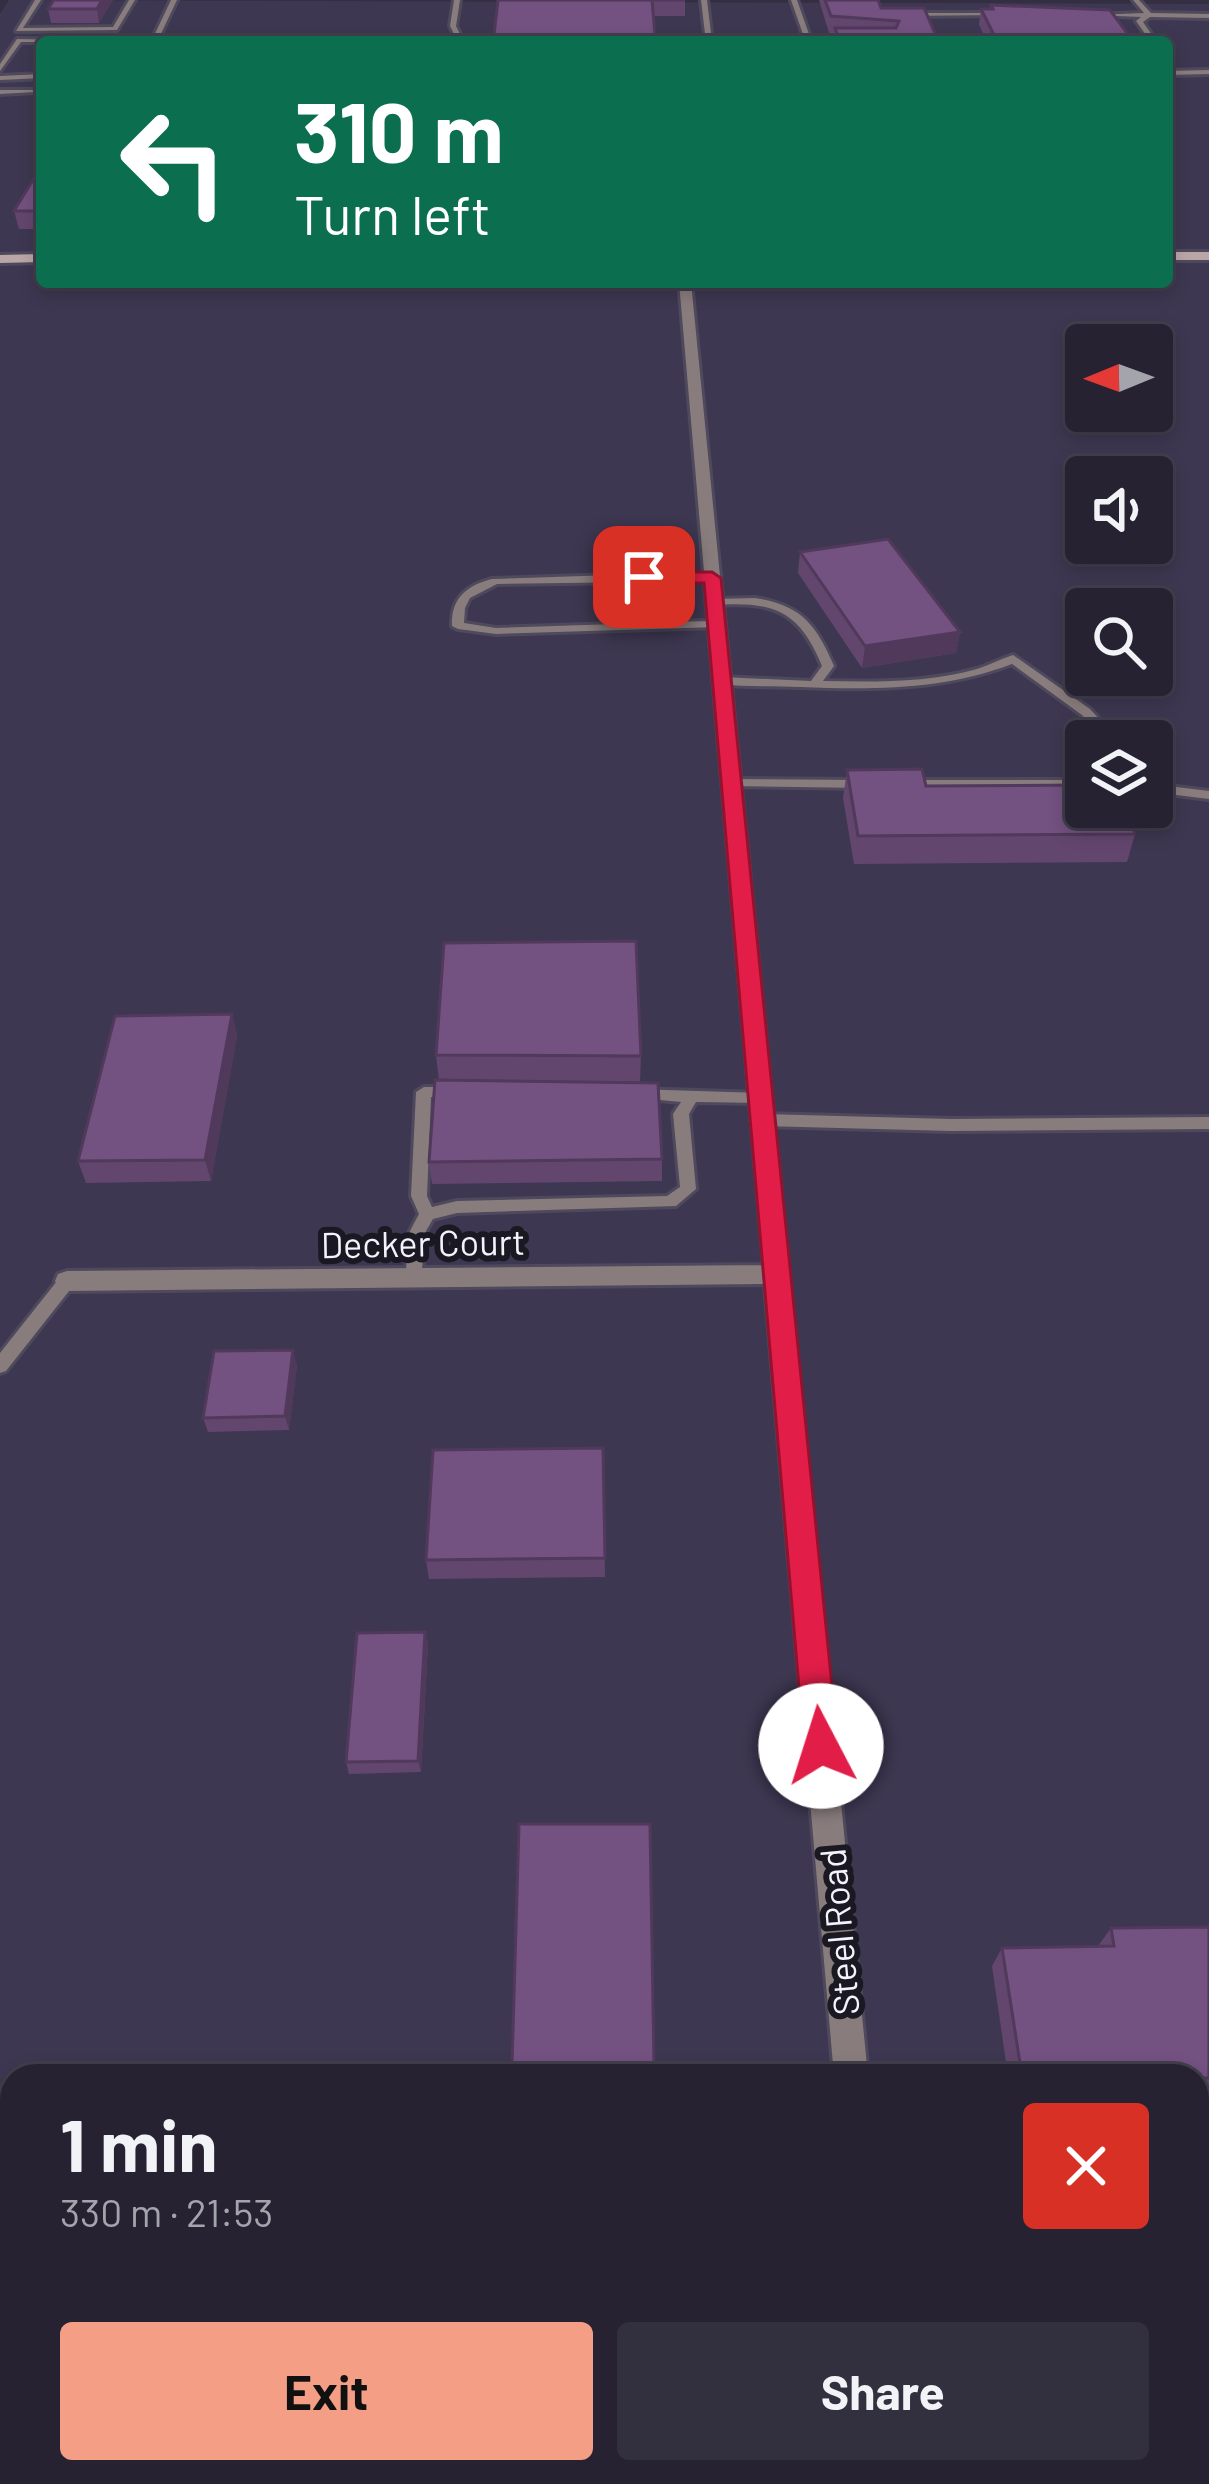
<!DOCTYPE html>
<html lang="en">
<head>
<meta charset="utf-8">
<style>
  body { margin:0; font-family:Barlow,sans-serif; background:#322f3e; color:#f1f3f6; height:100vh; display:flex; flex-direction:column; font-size:45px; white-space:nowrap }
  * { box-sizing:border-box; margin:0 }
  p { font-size:39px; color:#a4a4ac }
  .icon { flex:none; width:66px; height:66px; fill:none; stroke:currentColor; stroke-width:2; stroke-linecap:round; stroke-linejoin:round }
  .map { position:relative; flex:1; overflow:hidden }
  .side { position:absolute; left:0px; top:2064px; width:1209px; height:420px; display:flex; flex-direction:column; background:#262232; border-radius:36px 36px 0 0; box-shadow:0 6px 18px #0003,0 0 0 3px #423f4d }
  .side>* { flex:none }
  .top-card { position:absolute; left:36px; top:36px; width:1137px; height:252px; border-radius:12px; box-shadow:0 6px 18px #0003,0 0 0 3px #423f4d; background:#0b6e4f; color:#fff; overflow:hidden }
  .needle { width:78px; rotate:269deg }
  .buttons { position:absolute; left:1065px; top:324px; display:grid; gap:24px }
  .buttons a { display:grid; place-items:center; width:108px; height:108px; border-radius:12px; background:#262232; box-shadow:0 6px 18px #0003,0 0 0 3px #423f4d; font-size:60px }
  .pin { position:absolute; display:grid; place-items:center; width:102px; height:102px; color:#fff; margin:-51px; border-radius:24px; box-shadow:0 6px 18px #0006 }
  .me { position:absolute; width:132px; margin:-66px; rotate:355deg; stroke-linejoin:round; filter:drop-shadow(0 0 9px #0008) }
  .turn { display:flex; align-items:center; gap:42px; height:252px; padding:0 60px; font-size:54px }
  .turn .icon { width:156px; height:156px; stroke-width:2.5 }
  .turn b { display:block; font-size:84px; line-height:102px }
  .round { display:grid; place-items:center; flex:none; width:126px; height:126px; border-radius:12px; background:#322f3e }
  .overview { display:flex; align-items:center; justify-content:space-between; height:204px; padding:0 60px }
  h1 { font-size:72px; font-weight:700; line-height:90px }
  .cta { display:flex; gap:24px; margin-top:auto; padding:24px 60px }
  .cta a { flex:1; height:138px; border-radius:12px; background:#f49e86; color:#111; font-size:48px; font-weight:700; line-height:138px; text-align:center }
  .cta a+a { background:#322f3e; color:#f1f3f6 }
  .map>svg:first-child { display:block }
  .built { fill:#3d3751; fill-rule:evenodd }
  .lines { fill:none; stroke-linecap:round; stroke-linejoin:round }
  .lane-casing { stroke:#4e495c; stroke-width:6 }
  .street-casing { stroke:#4e495c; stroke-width:6 }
  .secondary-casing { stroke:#4e495c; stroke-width:6 }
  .lane { fill:#897c7d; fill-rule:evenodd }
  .street { fill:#897c7d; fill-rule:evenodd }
  .secondary { fill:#bba6a7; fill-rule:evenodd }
  .wall { fill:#63466e }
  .shaded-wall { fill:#50395a }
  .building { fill:#735180; stroke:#50395a; stroke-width:3 }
  .route { fill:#e11d48; stroke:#92132f; stroke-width:3 }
  .labels { text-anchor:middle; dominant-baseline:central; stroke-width:12; stroke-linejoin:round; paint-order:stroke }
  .street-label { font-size:36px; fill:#f4f2fd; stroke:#1a1821 }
</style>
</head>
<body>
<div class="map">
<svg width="1209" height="2484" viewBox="0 0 1209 2484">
  <rect width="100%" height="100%" fill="#332e42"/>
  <!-- built -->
  <path class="built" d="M 9,0 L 1209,4 L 1209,2484 L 0,2484 L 0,14 ZM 42,42 L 1167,42 L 1167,282 L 42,282 ZM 1086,345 L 1152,345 L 1152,411 L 1086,411 ZM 1086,477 L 1152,477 L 1152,543 L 1086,543 ZM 1086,609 L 1152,609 L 1152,675 L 1086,675 ZM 1086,741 L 1152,741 L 1152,807 L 1086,807 ZM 12,2076 L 1197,2076 L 1197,2472 L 12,2472 Z"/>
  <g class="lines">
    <!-- lane casing -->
    <g class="lane-casing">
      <path id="lane" d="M 35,0 L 41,0 L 23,28 L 113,27 L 129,0 L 135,0 L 117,30 L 16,31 Z
        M 171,0 L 177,0 L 157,42 L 151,42 Z
        M 454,0 L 460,0 L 456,26 L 464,42 L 458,42 L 450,26 Z
        M 701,0 L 707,0 L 712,42 L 706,42 Z
        M 791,0 L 797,0 L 810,37 L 858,41 L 805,40 Z
        M 1133,0 L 1139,0 L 1151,13 L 1209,14 L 1209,18 L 1150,17 L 1143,22 L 1157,42 L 1151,42 L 1136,21 L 1141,17 L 1093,15 L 1144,13 Z
        M 904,13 L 998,13 L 1001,15 L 902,16 Z
        M 17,39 L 71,40 L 74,42 L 21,42 L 0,71 L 0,64 Z
        M 1209,70 L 1209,74 L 1167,75 L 1167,71 Z
        M 42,74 L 42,78 L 0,80 L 0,76 Z
        M 0,90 L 32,90 L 35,92 L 0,94 Z
        M 644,574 L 716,576 L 716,580 L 712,581 L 651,582 L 659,622 L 717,621 L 723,624 L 717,627 L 496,634 L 458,629 L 452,626 C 451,598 466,586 492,579 ZM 640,582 L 647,623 L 496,628 L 464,623 L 465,608 L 470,598 L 497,584 Z
        M 755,598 C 801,605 816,624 834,666 L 823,681 C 874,682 928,683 977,669 C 989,665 1001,659 1013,655 L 1090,709 L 1120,741 L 1107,741 L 1082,715 L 1012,664 C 944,690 873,690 801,687 C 774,686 745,687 718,684 L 716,681 L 722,677 L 811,681 L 822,666 C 799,610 773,601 715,605 L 709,602 L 715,599 Z
        M 731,779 L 863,780 L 869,784 L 863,788 L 727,786 L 727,780 Z
        M 907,780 L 1086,780 L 1086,788 L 903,787 L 901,784 Z
        M 1152,784 L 1209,791 L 1209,799 L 1152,792 Z
        M 424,1087 L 457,1087 L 465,1092 L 457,1097 L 431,1097 L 427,1196 L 432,1207 L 457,1201 L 667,1196 L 680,1187 L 673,1114 L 681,1102 L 639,1098 L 631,1093 L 634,1089 L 762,1093 L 770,1098 L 762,1103 L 696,1102 L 689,1114 L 696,1189 L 676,1206 L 457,1213 L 433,1219 L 426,1231 L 421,1278 L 419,1283 L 407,1283 L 405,1278 L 410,1231 L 419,1214 L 411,1196 L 416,1092 Z
        M 764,1114 L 951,1119 L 1209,1117 L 1209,1129 L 951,1131 L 764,1126 L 756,1120 Z
        M 67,1274 L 73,1276 L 75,1281 L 73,1286 L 6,1371 L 0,1373 L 0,1353 L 61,1276 Z
        M 12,2114 L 12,2138 L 0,2139 L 0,2115 Z"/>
    </g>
    <!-- street casing -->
    <g class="street-casing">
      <path id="street" d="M 679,282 L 691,282 L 868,2076 L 834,2076 L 765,1284 L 67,1291 L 58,1288 L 55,1281 L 58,1274 L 67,1271 L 764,1265 Z
        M 867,2472 L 905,2472 L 907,2484 L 869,2484 Z"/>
    </g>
    <!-- secondary casing -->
    <g class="secondary-casing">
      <path id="secondary" d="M 1167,252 L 1209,252 L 1209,260 L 1167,260 Z
        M 42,254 L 42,262 L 0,263 L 0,255 Z"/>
    </g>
    <!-- lane -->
    <use href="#lane" class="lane"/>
    <!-- street -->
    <use href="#street" class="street"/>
    <!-- secondary -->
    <use href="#secondary" class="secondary"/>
  </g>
  <!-- wall -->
  <path class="wall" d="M 54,0 L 113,0 L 99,23 L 51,23 L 48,9 Z
    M 498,0 L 685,0 L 685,16 L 653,16 L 655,42 L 494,42 Z
    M 819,0 L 878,0 L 881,8 L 937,38 L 936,42 L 833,42 L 834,34 L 829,33 Z
    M 991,5 L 1133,41 L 1133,42 L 987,42 L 979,25 L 981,9 L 990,9 Z
    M 42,165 L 42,229 L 19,229 L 14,211 Z
    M 800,552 L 960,632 L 956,653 L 862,668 L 798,573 Z
    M 847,770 L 926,786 L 1135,834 L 1127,862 L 854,864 L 843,798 Z
    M 232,1014 L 237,1036 L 211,1181 L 86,1183 L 78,1161 Z
    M 436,1055 L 641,1056 L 640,1082 L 662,1159 L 662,1181 L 432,1184 L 429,1162 L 439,1080 Z
    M 297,1365 L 289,1430 L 208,1432 L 203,1418 Z
    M 603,1448 L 605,1577 L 429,1579 L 426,1560 Z
    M 425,1632 L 428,1644 L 421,1772 L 349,1774 L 346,1762 Z
    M 1209,1927 L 1209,2093 L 1197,2093 L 1197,2076 L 1008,2076 L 992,1966 L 1002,1948 L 1098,1946 L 1111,1928 Z
    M 512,2064 L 654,2064 L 653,2076 L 514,2076 Z"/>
  <!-- shaded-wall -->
  <path class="shaded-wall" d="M 102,0 L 113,0 L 99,23 L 97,9 Z
    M 960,632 L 956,653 L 862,668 L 865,646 Z
    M 232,1014 L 237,1036 L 211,1181 L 205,1160 Z
    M 293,1350 L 297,1365 L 289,1430 L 285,1416 Z
    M 425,1632 L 428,1644 L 421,1772 L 418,1761 Z
    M 155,2472 L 166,2472 L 165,2484 L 153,2484 Z"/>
  <!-- building -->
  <path class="building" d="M 54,0 L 102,0 L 97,9 L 48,9 Z
    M 498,0 L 685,0 L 652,0 L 655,35 L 494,35 Z
    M 825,0 L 878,0 L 881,8 L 924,8 L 937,38 L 891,38 L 893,42 L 840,42 L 835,28 L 896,28 L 899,21 L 831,16 Z
    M 991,5 L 1110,10 L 1133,41 L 1013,42 L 1012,39 L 996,39 L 981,9 L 993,9 Z
    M 42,165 L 42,211 L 14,211 Z
    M 888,539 L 960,632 L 865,646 L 800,552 Z
    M 922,769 L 926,786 L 1086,785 L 1086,807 L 1125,807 L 1135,834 L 858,836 L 847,770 Z
    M 636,941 L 641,1056 L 436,1055 L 444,943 Z
    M 232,1014 L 205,1160 L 78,1161 L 115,1016 Z
    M 435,1080 L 658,1083 L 662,1159 L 429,1162 Z
    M 293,1350 L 285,1416 L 203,1418 L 214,1351 Z
    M 603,1448 L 605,1558 L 426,1560 L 433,1450 Z
    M 425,1632 L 418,1761 L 346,1762 L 357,1633 Z
    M 519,1824 L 650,1824 L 654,2064 L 512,2064 Z
    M 1209,1927 L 1209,2078 L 1197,2078 L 1197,2076 L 1022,2076 L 1002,1948 L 1114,1946 L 1111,1928 Z
    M 0,2272 L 12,2272 L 12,2472 L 155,2472 L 153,2484 L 0,2484 Z"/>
  <!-- route -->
  <path class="route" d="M 712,572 L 721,578 L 838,1746 L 833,1758 L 821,1762 L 809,1758 L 804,1746 L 704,583 L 644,583 L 635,577 L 644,572 Z"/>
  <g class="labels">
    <!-- street labels -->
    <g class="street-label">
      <text transform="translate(423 1242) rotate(-1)">Decker Court</text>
      <text transform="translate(838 1932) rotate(-95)">Steel Road</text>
    </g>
  </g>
</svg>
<div class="buttons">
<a><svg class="needle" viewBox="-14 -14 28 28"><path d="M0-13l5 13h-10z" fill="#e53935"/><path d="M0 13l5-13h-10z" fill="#a4a4ac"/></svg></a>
<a><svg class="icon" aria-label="sound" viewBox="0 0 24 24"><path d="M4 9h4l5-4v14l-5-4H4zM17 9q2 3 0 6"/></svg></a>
<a><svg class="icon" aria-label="search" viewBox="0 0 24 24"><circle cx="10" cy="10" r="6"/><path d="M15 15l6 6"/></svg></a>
<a><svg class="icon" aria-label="layers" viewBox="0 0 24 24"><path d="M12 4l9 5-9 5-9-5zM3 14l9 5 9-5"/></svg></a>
</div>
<div class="pin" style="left:644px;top:577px;background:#d93025"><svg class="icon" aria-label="arrive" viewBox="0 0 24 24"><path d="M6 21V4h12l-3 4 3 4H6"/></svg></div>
<svg class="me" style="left:821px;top:1746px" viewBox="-20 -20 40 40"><circle r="19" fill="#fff"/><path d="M0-13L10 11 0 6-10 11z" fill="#e11d48"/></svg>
<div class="top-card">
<div class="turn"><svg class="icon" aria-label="left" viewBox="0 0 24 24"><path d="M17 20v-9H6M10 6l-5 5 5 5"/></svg><div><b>310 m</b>Turn left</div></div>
</div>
<section class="side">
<div class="overview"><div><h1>1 min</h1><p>330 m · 21:53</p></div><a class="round" style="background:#d93025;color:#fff"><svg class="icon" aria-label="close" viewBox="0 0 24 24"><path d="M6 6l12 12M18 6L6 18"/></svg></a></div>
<div class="cta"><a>Exit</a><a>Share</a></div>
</section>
</div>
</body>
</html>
